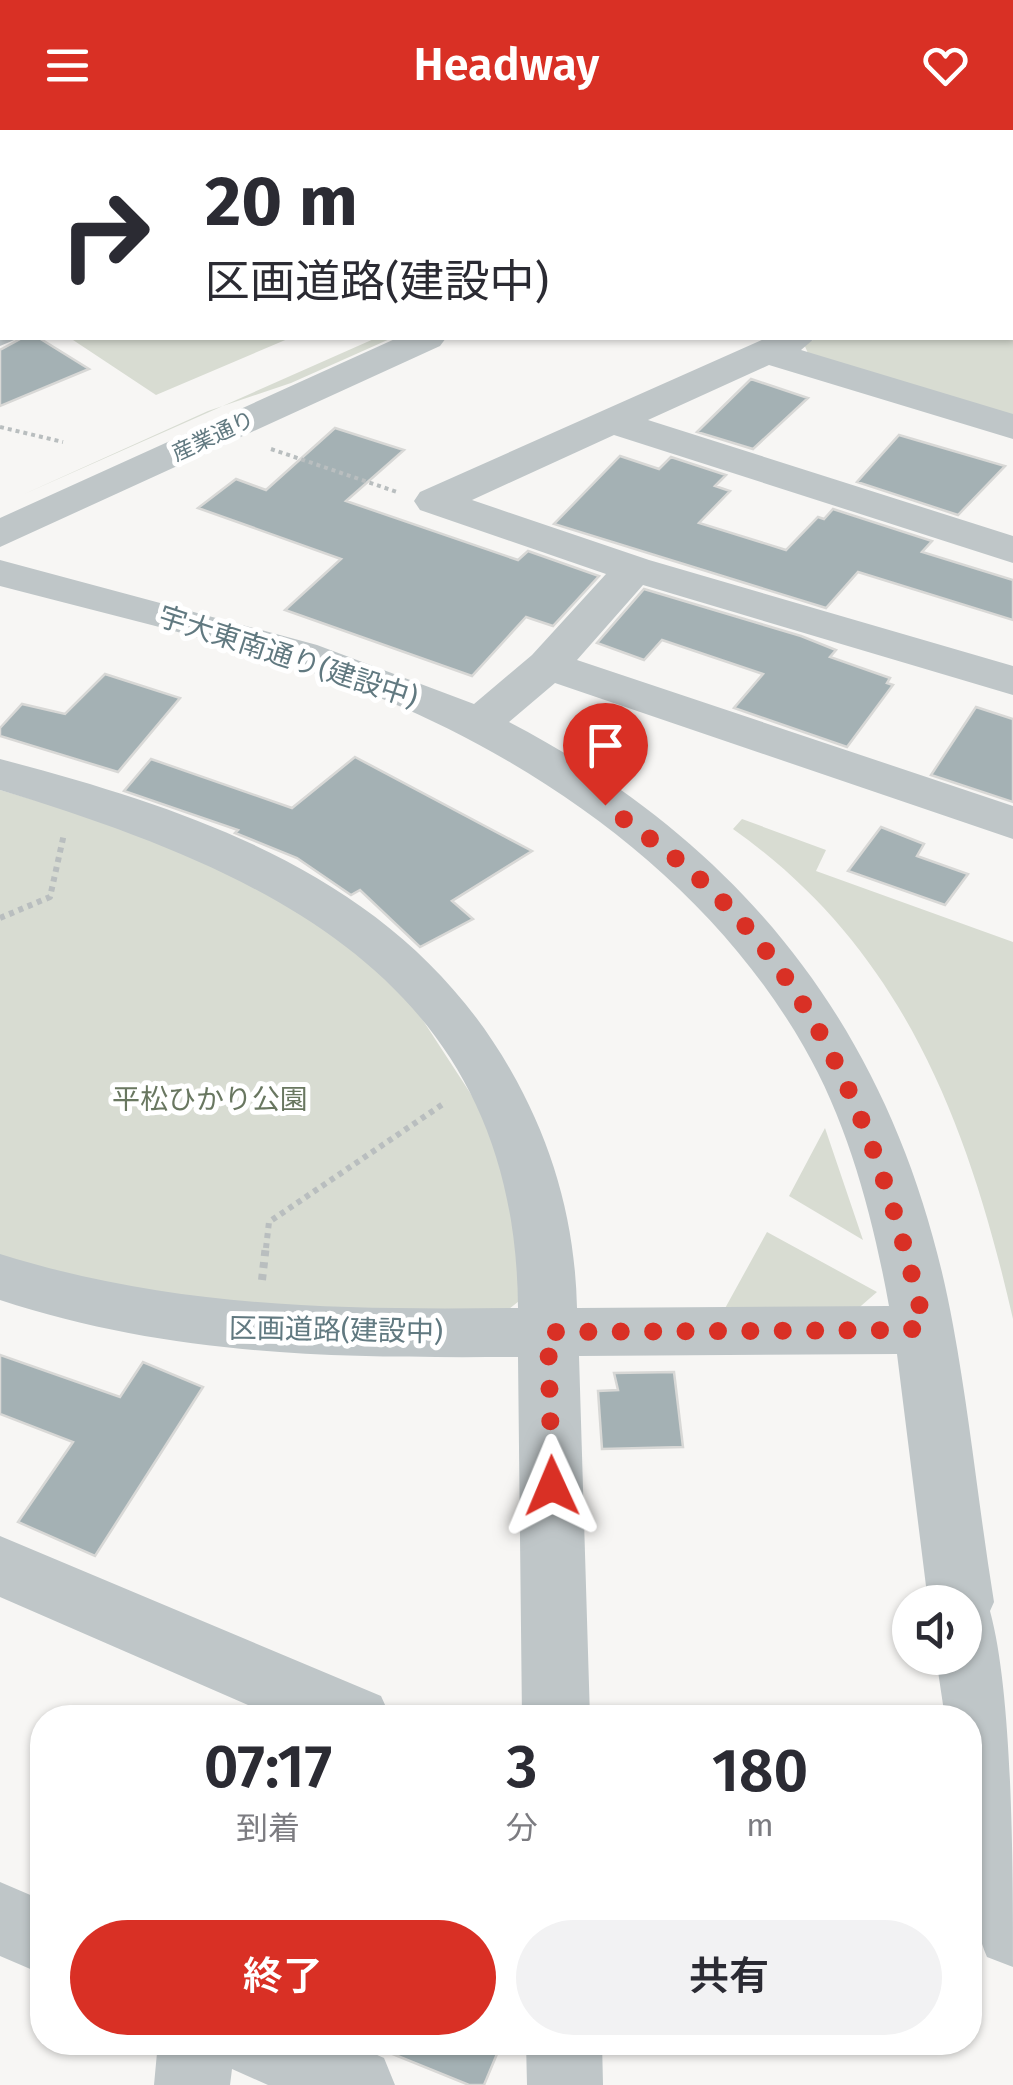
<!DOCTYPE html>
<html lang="ja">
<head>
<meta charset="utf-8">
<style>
  body { margin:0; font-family:"Fira Sans","Noto Sans JP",sans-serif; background:#f2f2f3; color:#2b2b33; height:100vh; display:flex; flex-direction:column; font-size:38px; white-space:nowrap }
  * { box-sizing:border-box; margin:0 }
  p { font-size:32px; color:#7c7c81 }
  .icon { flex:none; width:55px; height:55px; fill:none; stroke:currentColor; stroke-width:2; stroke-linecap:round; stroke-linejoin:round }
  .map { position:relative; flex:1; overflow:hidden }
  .side { position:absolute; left:30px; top:1575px; width:952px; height:350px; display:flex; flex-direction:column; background:#fff; border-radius:40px; box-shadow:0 2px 8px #0004 }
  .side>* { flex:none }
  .guide { position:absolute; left:0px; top:0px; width:1015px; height:210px; box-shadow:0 2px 8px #0004; background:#fff; color:#2b2b33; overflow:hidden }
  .buttons { position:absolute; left:892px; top:1455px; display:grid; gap:20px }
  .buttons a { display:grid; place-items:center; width:90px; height:90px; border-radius:50%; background:#fff; box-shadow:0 2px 8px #0004; font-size:50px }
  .pin { position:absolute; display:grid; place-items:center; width:85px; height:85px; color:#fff; margin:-102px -42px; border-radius:50% 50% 50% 0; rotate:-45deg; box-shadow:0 0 10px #0007 }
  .pin .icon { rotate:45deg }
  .me { position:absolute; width:110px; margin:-55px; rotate:359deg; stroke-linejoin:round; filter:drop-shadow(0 0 8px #0008) }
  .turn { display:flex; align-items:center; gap:35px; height:210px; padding:0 40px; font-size:45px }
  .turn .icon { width:130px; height:130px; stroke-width:2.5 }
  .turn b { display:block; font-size:70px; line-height:85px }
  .eta { display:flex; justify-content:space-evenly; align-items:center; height:170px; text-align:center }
  .eta b { font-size:60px; font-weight:600; line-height:70px }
  .cta { display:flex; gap:20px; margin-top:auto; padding:20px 40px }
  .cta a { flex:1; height:115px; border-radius:60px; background:#d93025; color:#fff; font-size:40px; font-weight:600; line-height:115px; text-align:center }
  .cta a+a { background:#f2f2f3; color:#2b2b33 }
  header { display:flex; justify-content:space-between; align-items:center; height:130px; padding:0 40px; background:#d93025; color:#fff; font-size:45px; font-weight:600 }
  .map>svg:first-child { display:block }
  .green { fill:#d8dcd2 }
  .building { fill:#a4b1b4; stroke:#d8d8d6; stroke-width:2.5 }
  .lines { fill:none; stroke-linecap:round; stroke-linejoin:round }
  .path-far2 { stroke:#b9bebf; stroke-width:4; stroke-dasharray:4 4; stroke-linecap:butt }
  .path-far1 { stroke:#b9bebf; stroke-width:6; stroke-dasharray:5 5; stroke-linecap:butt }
  .path { stroke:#b9bebf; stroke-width:8; stroke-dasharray:6 6; stroke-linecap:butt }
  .minor { fill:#bfc6c8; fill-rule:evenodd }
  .route { stroke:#d93025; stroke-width:18; stroke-dasharray:0 32.4 }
  .labels { text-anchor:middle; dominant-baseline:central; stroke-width:10; stroke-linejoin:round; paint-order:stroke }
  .far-street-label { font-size:22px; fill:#617980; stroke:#fff }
  .street-label { font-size:28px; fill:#617980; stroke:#fff }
  .park-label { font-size:28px; fill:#697760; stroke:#fff }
</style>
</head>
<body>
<header><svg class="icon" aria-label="menu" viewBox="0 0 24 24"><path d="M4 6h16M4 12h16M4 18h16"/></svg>Headway<svg class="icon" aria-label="heart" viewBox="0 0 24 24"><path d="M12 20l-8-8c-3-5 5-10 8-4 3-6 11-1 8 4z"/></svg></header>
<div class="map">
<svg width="1013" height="1955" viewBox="0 0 1013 1955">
  <rect width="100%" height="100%" fill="#f7f6f4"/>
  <!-- green -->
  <path class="green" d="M 1013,186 L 1013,291 L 810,228 L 804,214 L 818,208 L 1012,208 Z
    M 70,208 L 290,208 L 156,265 Z
    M 376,208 L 392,208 L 291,253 L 208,281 L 22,365 Z
    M 0,660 L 147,703 L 254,749 L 382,840 L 411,872 L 493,998 L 528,1164 L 499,1187 L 198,1175 L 0,1127 Z
    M 742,689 L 826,720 L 816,741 L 1013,812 L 1013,1189 C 968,993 903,819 733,699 Z
    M 825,998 L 863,1110 L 789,1066 Z
    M 767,1102 L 877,1162 L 854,1182 L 723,1182 Z"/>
  <!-- building -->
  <path class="building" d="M 22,208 L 39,208 L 89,239 L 0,276 L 0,220 Z
    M 751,249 L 808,268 L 753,319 L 697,302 Z
    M 335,298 L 404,320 L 346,371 L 518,430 L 528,421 L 599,446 L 553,496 L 526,487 L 472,546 L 285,480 L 341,429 L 198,378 L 236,349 L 266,360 Z
    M 899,305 L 1005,336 L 958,385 L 857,352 Z
    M 620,326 L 659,339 L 671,327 L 726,345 L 715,356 L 730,361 L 699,393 L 786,420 L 818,387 L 824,389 L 833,379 L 932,411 L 922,422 L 1013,450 L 1013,490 L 858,442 L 826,478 L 554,394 Z
    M 644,459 L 801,506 L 836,520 L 830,527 L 890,548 L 887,553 L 893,555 L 847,617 L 734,578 L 763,544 L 662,510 L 644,530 L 597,513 Z
    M 105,544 L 180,568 L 118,642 L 0,606 L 0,598 L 22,574 L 65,584 Z
    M 976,577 L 1013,589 L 1013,672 L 931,645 Z
    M 355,627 L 532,721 L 452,771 L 473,789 L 420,817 L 360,760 L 351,765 L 297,728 L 235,703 L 238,700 L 124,661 L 151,629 L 292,678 Z
    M 881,697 L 924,714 L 917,726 L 968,744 L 945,775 L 848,741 Z
    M 0,1225 L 120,1267 L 143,1232 L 203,1257 L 95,1426 L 18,1392 L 73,1312 L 0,1284 Z
    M 674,1242 L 683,1317 L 602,1319 L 598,1261 L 618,1260 L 614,1243 Z
    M 502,1912 L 484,1955 L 469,1955 L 368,1914 Z"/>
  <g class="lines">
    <!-- path-far2 -->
    <path class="path-far2" d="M 0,297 L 63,312
      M 271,319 L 397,362"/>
    <!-- path-far1 -->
    <path class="path-far1" d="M 0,788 L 50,767 L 64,704
      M 266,1118 L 269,1092 L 446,972"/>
    <!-- path -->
    <path class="path" d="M 262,1150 L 266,1115"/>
    <!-- minor -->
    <path class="minor" d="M 84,0 L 125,0 L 127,2 L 86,2 Z
      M 456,0 L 498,0 L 500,2 L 458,2 Z
      M 732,0 L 768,0 L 770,2 L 734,2 Z
      M 1012,99 L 1013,99 L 1013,121 L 1012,121 Z
      M 0,122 L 2,123 L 2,145 L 0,144 Z
      M 0,193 L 2,208 L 19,208 L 0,216 Z
      M 397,208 L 446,208 L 440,216 L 0,417 L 0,388 Z
      M 766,208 L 815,208 L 801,220 L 1013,284 L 1013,309 L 769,235 L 648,290 L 1013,406 L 1013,433 L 614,305 L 472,370 L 649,430 L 1013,536 L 1013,565 L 643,455 L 577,530 L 1013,676 L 1013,709 L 555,553 L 509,592 C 758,722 903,921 953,1195 C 970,1287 979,1380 994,1472 L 990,1481 C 1013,1565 1013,1741 1013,1837 L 987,1827 C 957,1754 970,1665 970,1588 L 945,1588 L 936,1528 L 965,1528 L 965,1472 L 928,1472 L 897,1224 L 579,1226 L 590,1588 L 522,1588 L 518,1227 C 338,1228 174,1227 0,1170 L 0,1124 C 173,1178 338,1180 518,1178 C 516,852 271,743 0,660 L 0,629 C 201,682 401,749 510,939 C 553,1014 575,1091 577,1178 L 889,1176 C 873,1088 849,995 804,917 C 713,758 553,640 385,570 C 262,519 129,490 0,456 L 0,430 L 317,515 L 474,574 L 532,525 L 606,444 L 420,380 L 414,371 L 420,362 Z
      M 0,1406 L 381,1566 L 391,1588 L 278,1588 L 0,1467 Z
      M 0,1752 L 42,1770 L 42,1844 L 0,1826 Z
      M 158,1912 L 348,1912 L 384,1928 L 395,1955 L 268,1955 L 232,1939 L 230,1955 L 154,1955 Z
      M 526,1912 L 602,1912 L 603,1955 L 527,1955 Z"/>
  </g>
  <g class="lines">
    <!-- route -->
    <path class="route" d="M 552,1356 L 548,1202 L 910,1200 L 924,1194 C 886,1032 831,873 707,756 C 676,726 639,701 605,675"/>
  </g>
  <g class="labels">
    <!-- far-street labels -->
    <g class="far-street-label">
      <text transform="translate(213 306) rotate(-25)">産業通り</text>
    </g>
    <!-- street labels -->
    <g class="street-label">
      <text transform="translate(288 527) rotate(18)">宇大東南通り(建設中)</text>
      <text transform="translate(336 1200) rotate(1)">区画道路(建設中)</text>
    </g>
    <!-- park labels -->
    <g class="park-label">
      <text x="210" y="969">平松ひかり公園</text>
    </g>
  </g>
</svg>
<div class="buttons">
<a><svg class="icon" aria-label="sound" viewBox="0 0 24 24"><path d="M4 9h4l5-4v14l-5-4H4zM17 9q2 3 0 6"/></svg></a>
</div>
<div class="pin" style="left:605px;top:675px;background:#d93025"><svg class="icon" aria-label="arrive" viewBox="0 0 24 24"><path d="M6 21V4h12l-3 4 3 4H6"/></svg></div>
<svg class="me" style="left:552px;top:1356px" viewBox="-20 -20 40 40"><path d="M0-17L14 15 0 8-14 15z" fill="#d93025" stroke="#fff" stroke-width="4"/></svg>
<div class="guide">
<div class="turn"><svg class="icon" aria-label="right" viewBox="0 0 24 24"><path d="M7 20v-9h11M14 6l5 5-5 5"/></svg><div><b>20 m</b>区画道路(建設中)</div></div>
</div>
<section class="side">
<div class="eta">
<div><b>07:17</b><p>到着</p></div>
<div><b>3</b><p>分</p></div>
<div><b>180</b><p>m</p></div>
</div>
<div class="cta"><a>終了</a><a>共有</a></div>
</section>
</div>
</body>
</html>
